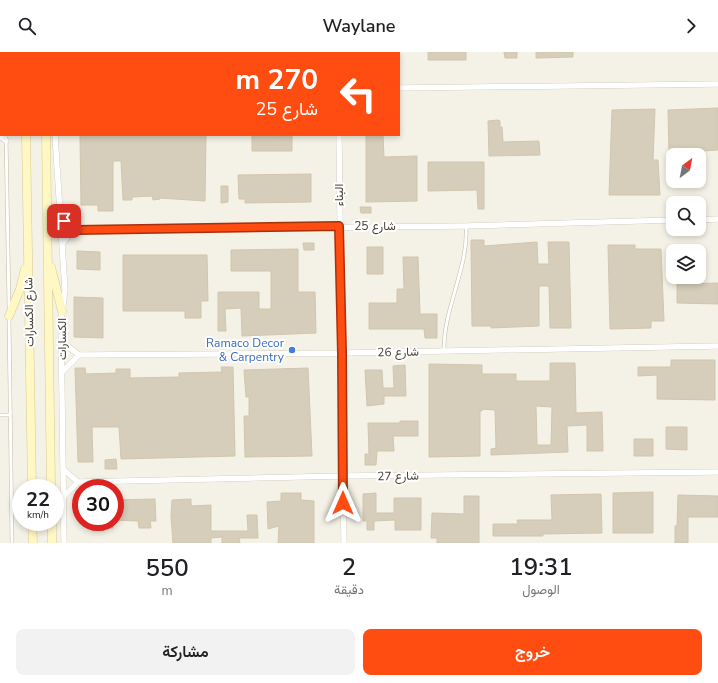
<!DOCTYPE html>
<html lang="ar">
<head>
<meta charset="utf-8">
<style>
  body { margin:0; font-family:"Nunito Sans",Vazirmatn,sans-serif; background:#f2f2f2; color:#202124; direction:rtl; height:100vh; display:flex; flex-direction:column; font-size:15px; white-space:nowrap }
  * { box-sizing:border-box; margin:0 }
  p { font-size:13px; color:#757577 }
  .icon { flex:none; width:22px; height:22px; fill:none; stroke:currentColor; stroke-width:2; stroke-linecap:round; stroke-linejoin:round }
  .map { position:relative; height:491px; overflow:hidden; direction:ltr }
  .drawer { display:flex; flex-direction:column; background:#fff; flex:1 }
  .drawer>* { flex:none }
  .hud { position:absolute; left:0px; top:0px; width:400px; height:84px; box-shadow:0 2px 6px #0003; direction:rtl; background:#ff4c11; color:#fff; overflow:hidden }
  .needle { width:26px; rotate:32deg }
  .buttons { position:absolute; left:666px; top:96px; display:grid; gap:8px }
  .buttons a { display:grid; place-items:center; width:40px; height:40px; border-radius:8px; background:#fff; box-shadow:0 2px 6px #0003; font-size:20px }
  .speed { position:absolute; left:12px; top:427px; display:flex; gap:8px; font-size:20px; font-weight:700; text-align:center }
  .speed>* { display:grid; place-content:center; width:52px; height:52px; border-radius:50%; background:#fff; box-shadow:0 2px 6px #0003; line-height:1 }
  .speed small { font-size:10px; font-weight:400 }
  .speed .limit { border:6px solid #d22; background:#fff; color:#111 }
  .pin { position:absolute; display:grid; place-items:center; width:34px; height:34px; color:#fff; margin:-17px; border-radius:8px; box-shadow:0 2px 6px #0006 }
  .me { position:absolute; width:44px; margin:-22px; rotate:0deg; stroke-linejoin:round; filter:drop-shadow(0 0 3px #0008) }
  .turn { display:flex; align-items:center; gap:14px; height:84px; padding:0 16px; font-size:18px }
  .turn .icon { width:52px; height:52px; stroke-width:2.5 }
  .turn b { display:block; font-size:28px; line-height:34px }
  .eta { display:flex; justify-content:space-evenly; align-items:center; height:68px; text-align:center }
  .eta b { font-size:24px; font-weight:600; line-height:28px }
  .cta { display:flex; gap:8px; margin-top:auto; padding:8px 16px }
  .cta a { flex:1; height:46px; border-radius:8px; background:#ff4c11; color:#fff; font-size:16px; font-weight:600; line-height:46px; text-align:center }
  .cta a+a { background:#f2f2f2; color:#202124 }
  header { display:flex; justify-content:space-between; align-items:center; height:52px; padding:0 16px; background:#fff; font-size:18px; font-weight:600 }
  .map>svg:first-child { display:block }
  .building { fill:#d6ceba; stroke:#d1c6ad; fill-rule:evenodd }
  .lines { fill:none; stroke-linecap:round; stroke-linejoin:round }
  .lane-casing { stroke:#bfbaa8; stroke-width:4 }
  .street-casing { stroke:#bfbaa8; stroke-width:6 }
  .secondary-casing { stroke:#d6ca93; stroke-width:9 }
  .lane { stroke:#fff; stroke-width:3 }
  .street { stroke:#fff; stroke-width:5.5 }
  .secondary { stroke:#fff7c4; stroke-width:8 }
  .route-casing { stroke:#a6310b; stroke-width:10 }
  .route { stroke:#ff4c11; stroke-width:7 }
  .shop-dot { fill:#3f7fe0; stroke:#fff; stroke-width:1.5 }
  .labels { text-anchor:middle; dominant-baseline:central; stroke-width:4; stroke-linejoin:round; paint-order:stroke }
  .street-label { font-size:12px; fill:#464135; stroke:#fff }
  .shop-label { font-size:12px; fill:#366cbe; stroke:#fff; text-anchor:end }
</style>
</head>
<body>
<header><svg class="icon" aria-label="forward" viewBox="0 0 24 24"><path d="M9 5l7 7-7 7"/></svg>Waylane<svg class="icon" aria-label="search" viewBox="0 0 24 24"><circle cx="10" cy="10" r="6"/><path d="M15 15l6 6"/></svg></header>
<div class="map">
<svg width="718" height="491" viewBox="0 0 718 491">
  <rect width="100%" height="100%" fill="#f4f1e6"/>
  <!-- building -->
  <path class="building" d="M 428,0 L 466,0 L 466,8 L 428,8 Z
    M 504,0 L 517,0 L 517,6 L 505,6 Z
    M 536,0 L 573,0 L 573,5 L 536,6 Z
    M 718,56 L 718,98 L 669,101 L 668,58 Z
    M 655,57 L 653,108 L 658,108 L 660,143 L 609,143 L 612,58 Z
    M 498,68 L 500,69 L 500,75 L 502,75 L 503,90 L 539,89 L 540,103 L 489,104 L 488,69 Z
    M 80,83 L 206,83 L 205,149 L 160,146 L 160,147 L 153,148 L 152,144 L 132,145 L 132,148 L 123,148 L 121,109 L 113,109 L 113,159 L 98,159 L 98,153 L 81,153 Z
    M 252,83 L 292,84 L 292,99 L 252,99 Z
    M 366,83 L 383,83 L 384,105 L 417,104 L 417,149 L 366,150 Z
    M 428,110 L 484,110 L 484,157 L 478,157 L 477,138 L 428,139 Z
    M 311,122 L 311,150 L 245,151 L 245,147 L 239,147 L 238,123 Z
    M 221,134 L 228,134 L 228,150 L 221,151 Z
    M 360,155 L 371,155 L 371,161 L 361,161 Z
    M 471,188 L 484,188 L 484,194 L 537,190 L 538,212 L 549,212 L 548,190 L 569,190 L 571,276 L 550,276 L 549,234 L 539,234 L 539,274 L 491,276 L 491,274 L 472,274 Z
    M 303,191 L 314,191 L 314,198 L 304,198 Z
    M 608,193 L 635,193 L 635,197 L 661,197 L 664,269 L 651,269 L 651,276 L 610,277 Z
    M 367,195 L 383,195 L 383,222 L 367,222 Z
    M 298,197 L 298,240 L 315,240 L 316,281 L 242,284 L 241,256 L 225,257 L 226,279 L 218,279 L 218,240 L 259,240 L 259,257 L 271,257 L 271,219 L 231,219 L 231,198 Z
    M 77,199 L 100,200 L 100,218 L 77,217 Z
    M 123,203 L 207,203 L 208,249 L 201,249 L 201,266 L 185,266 L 185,259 L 123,259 Z
    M 403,205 L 418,205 L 420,262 L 437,262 L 437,286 L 425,286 L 424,277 L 369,277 L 369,251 L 397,251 L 397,237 L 404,237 Z
    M 718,231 L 718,252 L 677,251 L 677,232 Z
    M 74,245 L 103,246 L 103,286 L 74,285 Z
    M 671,308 L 715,308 L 715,348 L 657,347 L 657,323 L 638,324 L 638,315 L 671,315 Z
    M 550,311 L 575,311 L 576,361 L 602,360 L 603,399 L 587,399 L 587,373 L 567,374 L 568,400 L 491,403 L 491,397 L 496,396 L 495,358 L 482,357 L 482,359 L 480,359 L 480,404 L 429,405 L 429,312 L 482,313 L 482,322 L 516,322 L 516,329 L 550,329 ZM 536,354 L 552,355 L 551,393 L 537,393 Z
    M 405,313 L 406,344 L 384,344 L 384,352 L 367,354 L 365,318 L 382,318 L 383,336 L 394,336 L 393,314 Z
    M 221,315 L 233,315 L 235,404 L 121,407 L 119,375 L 92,375 L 93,410 L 78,410 L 75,316 L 85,316 L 86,322 L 116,321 L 116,317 L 130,317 L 130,326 L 179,325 L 179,321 L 222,320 Z
    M 308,316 L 312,404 L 245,405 L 244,364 L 249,364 L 249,345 L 246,345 L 244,318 Z
    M 400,369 L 418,369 L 418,384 L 393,384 L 394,399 L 377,399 L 376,413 L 365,413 L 365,402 L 369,402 L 368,371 L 400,371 Z
    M 666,375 L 687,375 L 687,398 L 666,397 Z
    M 634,387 L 653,387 L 653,404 L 634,404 Z
    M 116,407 L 117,417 L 105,417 L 105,408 Z
    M 653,440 L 653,481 L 613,481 L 613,441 Z
    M 281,441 L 301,441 L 301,448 L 314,449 L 314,491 L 278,491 L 279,474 L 268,477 L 267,450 L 281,449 Z
    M 376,441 L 376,461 L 394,461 L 394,446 L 421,446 L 421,478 L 395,478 L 395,468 L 374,469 L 374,478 L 367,478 L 367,469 L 363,469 L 363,442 Z
    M 601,442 L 602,481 L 543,482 L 543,484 L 493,484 L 493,472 L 518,472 L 517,468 L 552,468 L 551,443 Z
    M 678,443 L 718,444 L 718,465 L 688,465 L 688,491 L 675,491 L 675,474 L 677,474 Z
    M 464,444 L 479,444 L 479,491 L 437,491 L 437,486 L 431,486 L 432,461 L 464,462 Z
    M 155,447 L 156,469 L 150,469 L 151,476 L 139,476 L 138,469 L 115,468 L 115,448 Z
    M 191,447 L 191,454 L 211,453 L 211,479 L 248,479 L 247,463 L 257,463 L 258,486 L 239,486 L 240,491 L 222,491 L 222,485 L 211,486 L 211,491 L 173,491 L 171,464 L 172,448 Z
    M 101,470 L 113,470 L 113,476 L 101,476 Z"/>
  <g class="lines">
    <!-- lane casing -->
    <g class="lane-casing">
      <path id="lane" d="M 6,1 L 6,0
        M 6,83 L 9,255
        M 9,265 L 12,491
        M 444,299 C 443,257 469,215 466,174
        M 0,363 L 10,363"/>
    </g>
    <!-- street casing -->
    <g class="street-casing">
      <path id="street" d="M 335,0 L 335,1
        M 59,1 L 59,0
        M 399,36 L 718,32
        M 55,83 L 65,238 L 61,269 L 64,491
        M 339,83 L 344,491
        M 0,84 L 6,89
        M 60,165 L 76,178 L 466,174 L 673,168
        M 699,168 L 718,167
        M 62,193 L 68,184 L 76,178
        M 62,290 L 79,303 L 342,301 L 718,294
        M 62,320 L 79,303
        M 64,418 L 78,430 L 343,424 L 718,420
        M 64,444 L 78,430"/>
    </g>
    <!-- secondary casing -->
    <g class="secondary-casing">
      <path id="secondary" d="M 24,0 L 24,1
        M 44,0 L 44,1
        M 26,83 L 32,436
        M 46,83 L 51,436
        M 51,215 L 62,259
        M 9,264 L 20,237 L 25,217
        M 32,470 L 33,491
        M 52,470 L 52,491"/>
    </g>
    <!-- lane -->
    <use href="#lane" class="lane"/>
    <!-- street -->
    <use href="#street" class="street"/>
    <!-- secondary -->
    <use href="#secondary" class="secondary"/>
  </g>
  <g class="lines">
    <!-- route casing -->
    <g class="route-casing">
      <path id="route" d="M 64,169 L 76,178 L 339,174 L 342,301 L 343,451"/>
    </g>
    <!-- route -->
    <use href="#route" class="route"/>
  </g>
  <!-- markers -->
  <circle class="shop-dot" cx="292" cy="298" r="4"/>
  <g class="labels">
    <!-- street labels -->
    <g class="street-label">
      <text transform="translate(339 143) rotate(-90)">البناء</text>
      <text x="375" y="174">شارع 25</text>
      <text transform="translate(29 260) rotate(-91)">شارع الكسارات</text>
      <text transform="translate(62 287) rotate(-90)">الكسارات</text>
      <text transform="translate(398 300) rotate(-1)">شارع 26</text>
      <text transform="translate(398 424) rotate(-1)">شارع 27</text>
    </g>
    <!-- shop labels -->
    <g class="shop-label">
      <text x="284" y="291">Ramaco Decor<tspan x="284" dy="14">&amp; Carpentry</tspan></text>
    </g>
  </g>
</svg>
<div class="buttons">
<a><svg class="needle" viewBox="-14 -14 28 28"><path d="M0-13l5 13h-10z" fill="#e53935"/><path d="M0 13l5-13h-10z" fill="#757577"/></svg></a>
<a><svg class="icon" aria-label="search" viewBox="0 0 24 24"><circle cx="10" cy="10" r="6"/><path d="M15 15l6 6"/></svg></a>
<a><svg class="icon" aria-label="layers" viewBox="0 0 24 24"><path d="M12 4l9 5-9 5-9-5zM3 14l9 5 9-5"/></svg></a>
</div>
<div class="speed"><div>22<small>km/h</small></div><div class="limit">30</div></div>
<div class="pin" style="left:64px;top:169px;background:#d93025"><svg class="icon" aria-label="arrive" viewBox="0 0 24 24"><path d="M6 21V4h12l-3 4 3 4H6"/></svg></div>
<svg class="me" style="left:343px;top:451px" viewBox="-20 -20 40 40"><path d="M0-17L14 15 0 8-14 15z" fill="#ff4c11" stroke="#fff" stroke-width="4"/></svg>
<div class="hud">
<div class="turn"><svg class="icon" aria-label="left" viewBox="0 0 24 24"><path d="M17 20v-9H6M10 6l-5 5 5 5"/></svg><div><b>270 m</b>شارع 25</div></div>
</div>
</div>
<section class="drawer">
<div class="eta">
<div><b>19:31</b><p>الوصول</p></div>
<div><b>2</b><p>دقيقة</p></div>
<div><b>550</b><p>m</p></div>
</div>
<div class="cta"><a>خروج</a><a>مشاركة</a></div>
</section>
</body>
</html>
